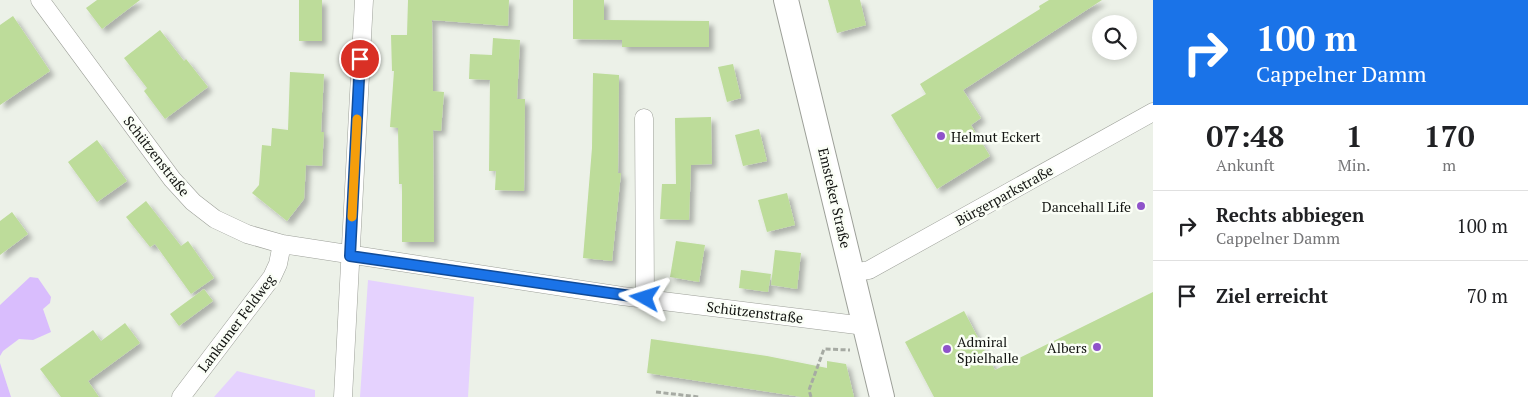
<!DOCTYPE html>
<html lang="de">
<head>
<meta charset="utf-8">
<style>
  body { margin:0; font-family:"PT Serif",serif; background:#f6f6f6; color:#202124; height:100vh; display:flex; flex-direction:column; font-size:19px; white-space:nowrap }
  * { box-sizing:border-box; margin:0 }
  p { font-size:16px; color:#757577 }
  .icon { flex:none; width:28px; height:28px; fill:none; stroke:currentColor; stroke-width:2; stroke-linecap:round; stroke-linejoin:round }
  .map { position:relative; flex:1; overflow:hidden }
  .side { display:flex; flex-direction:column; background:#fff; width:375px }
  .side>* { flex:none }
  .banner { background:#1a73e8; color:#fff; overflow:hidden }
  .fabs { position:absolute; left:1092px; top:15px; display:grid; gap:10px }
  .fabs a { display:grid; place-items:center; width:45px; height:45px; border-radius:50%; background:#fff; box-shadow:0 2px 8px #0003; font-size:25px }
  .pin { position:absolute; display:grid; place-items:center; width:42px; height:42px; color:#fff; margin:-21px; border:2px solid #fff; border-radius:50%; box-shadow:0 1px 5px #0007 }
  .me { position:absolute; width:55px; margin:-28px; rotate:276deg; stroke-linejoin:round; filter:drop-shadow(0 0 4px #0008) }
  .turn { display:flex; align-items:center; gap:18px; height:105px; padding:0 20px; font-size:22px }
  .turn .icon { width:65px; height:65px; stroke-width:2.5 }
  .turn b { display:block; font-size:35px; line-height:42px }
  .eta { display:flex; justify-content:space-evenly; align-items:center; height:85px; text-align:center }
  .eta b { font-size:30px; font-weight:600; line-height:35px }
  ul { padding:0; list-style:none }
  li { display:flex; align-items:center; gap:15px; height:70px; padding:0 20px; border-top:1px solid #e0e0e0 }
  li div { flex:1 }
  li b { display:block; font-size:19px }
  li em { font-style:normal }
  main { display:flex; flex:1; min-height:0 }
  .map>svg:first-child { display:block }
  .green { fill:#e5d2fe }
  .water { fill:#d9bdfd }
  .building { fill:#bddc9a; filter:url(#shadow) }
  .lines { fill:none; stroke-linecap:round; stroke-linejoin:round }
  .street-casing { stroke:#9da099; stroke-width:19 }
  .secondary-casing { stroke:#9da099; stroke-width:26 }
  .path { stroke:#a6aaa3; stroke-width:3; stroke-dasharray:5 2.5; stroke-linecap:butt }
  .street { stroke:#fff; stroke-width:18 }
  .secondary { stroke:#fff; stroke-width:24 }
  .route-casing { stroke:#114b97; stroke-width:12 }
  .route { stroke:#1a73e8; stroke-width:9 }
  .slow { stroke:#f59e0b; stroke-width:9 }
  .poi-dot { fill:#8f53ca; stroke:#fafef6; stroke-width:2 }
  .labels { text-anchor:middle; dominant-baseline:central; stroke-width:5; stroke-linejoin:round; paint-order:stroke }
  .poi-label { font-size:14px; fill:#131512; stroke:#fafef6; text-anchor:start }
  .street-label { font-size:14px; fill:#131512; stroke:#fafef6 }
</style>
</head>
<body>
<main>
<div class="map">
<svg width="1153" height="397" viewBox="0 0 1153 397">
  <defs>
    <filter id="shadow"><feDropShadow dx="4.5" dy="4.5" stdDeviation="2.5" flood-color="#0004"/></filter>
  </defs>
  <rect width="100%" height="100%" fill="#ecf1e8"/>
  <!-- green -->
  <path class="green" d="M 368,280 L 474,297 L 468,397 L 360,397 Z
    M 237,371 L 315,390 L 315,397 L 214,397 Z"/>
  <!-- water -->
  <path class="water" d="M 30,277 L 38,278 L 51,297 L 50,303 L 43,309 L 51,332 L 33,340 L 19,339 L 3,351 L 0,356 L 0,305 Z
    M 0,363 L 11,397 L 0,397 Z"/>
  <!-- building -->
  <path class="building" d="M 97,0 L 140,0 L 102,29 L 86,8 Z
    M 299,0 L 322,0 L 322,41 L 299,41 Z
    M 408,0 L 509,0 L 508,26 L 432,20 L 433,91 L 444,92 L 441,131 L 433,130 L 434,242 L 402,242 L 402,184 L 399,184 L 398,128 L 390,127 L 394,71 L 392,71 L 391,35 L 407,35 Z
    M 573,0 L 604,0 L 604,20 L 709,21 L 709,47 L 622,47 L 622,40 L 573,39 Z
    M 828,0 L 860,0 L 866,25 L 837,33 Z
    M 1049,0 L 1102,0 L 963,90 L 981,118 L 971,125 L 990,156 L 937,189 L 891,115 L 926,94 L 920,84 L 1040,9 L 1039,6 Z
    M 13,16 L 50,71 L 0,105 L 0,25 Z
    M 160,30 L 184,61 L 186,59 L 208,87 L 165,119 L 144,91 L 147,88 L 124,58 Z
    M 493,38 L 520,40 L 517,99 L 525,99 L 524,191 L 495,190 L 496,171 L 489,171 L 490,80 L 469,79 L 470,54 L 492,55 Z
    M 733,64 L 741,98 L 727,102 L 718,67 Z
    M 290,72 L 324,74 L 321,132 L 324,132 L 322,166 L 306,165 L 304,199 L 287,221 L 252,193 L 259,185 L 262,145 L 271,146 L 272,128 L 288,130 Z
    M 593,73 L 619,75 L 618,173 L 621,173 L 612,261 L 583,258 L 592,148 Z
    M 711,117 L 712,164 L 691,165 L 689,220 L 660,219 L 662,184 L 676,184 L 675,118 Z
    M 759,129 L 767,161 L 743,166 L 735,135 Z
    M 97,140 L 127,181 L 97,202 L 68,162 Z
    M 787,193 L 795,225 L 767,232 L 758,200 Z
    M 146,201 L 181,246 L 188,241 L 214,278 L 191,294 L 155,244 L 150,247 L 126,217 Z
    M 12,212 L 28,234 L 0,255 L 0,221 Z
    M 676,241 L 705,245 L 699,282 L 670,277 Z
    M 775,250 L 801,253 L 797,289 L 771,285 Z
    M 741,270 L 771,274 L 768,292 L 739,288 Z
    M 204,289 L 213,301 L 179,326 L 170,314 Z
    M 1153,292 L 1153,397 L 934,397 L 905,342 L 964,311 L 995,370 Z
    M 125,323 L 140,343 L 88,381 L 99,397 L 61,397 L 40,369 L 93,330 L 101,341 Z
    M 651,339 L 767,356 L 827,368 L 827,361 L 846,364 L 854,397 L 802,397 L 647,373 Z"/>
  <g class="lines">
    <!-- street casing -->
    <g class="street-casing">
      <path id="street" d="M 40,0 L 172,179 L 193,202 L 215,219 L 247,234 L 282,244 L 622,296 L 865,326
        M 644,118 L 645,298
        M 852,273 L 869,270 L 1153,112
        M 181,397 L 272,277 L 278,264 L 282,244
        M 343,397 L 364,0"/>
    </g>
    <!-- secondary casing -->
    <g class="secondary-casing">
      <path id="secondary" d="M 786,0 L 882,397"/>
    </g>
    <!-- path -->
    <path class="path" d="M 656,392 L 699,397
      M 811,397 L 809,390 L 824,349 L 850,350"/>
    <!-- street -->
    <use href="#street" class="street"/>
    <!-- secondary -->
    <use href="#secondary" class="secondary"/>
  </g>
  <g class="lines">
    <!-- route casing -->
    <g class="route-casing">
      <path id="route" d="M 360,59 L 350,256 L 645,298"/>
    </g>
    <!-- route -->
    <use href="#route" class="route"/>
    <!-- slow -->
    <path class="slow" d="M 352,217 L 357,119"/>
  </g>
  <!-- markers -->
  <g class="poi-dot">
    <circle cx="941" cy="136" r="5"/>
    <circle cx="1141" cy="206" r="5"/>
    <circle cx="1097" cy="347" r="5"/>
    <circle cx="947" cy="349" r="5"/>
  </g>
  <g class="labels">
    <!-- poi labels -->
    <g class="poi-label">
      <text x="951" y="136">Helmut Eckert</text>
      <text x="1131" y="206" text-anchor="end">Dancehall Life</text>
      <text x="957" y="341">Admiral<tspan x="957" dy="16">Spielhalle</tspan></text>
      <text x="1087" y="347" text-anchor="end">Albers</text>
    </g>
    <!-- street labels -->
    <g class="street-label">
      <text transform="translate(157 156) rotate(52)">Schützenstraße</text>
      <text transform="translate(1004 195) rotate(-29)">Bürgerparkstraße</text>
      <text transform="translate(835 198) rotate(77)">Emsteker Straße</text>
      <text transform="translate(755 312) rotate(7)">Schützenstraße</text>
      <text transform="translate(236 323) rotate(-53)">Lankumer Feldweg</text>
    </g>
  </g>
</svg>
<div class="fabs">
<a><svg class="icon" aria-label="search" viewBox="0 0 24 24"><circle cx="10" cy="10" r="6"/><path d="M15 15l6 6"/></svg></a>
</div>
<div class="pin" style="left:360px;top:59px;background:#d93025"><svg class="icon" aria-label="arrive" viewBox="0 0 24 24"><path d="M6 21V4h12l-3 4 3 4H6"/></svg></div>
<svg class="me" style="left:645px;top:298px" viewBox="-20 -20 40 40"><path d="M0-17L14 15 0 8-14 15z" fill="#1a73e8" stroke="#fff" stroke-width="4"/></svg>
</div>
<section class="side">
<div class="banner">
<div class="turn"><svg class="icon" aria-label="right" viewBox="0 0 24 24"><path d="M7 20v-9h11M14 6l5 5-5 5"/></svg><div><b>100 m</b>Cappelner Damm</div></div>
</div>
<div class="eta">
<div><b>07:48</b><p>Ankunft</p></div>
<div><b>1</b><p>Min.</p></div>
<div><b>170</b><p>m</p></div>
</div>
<ul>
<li><svg class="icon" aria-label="right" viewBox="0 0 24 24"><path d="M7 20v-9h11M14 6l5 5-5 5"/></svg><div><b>Rechts abbiegen</b><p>Cappelner Damm</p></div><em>100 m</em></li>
<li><svg class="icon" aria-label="arrive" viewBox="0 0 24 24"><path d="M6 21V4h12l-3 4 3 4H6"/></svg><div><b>Ziel erreicht</b></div><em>70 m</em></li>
</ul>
</section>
</main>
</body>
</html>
